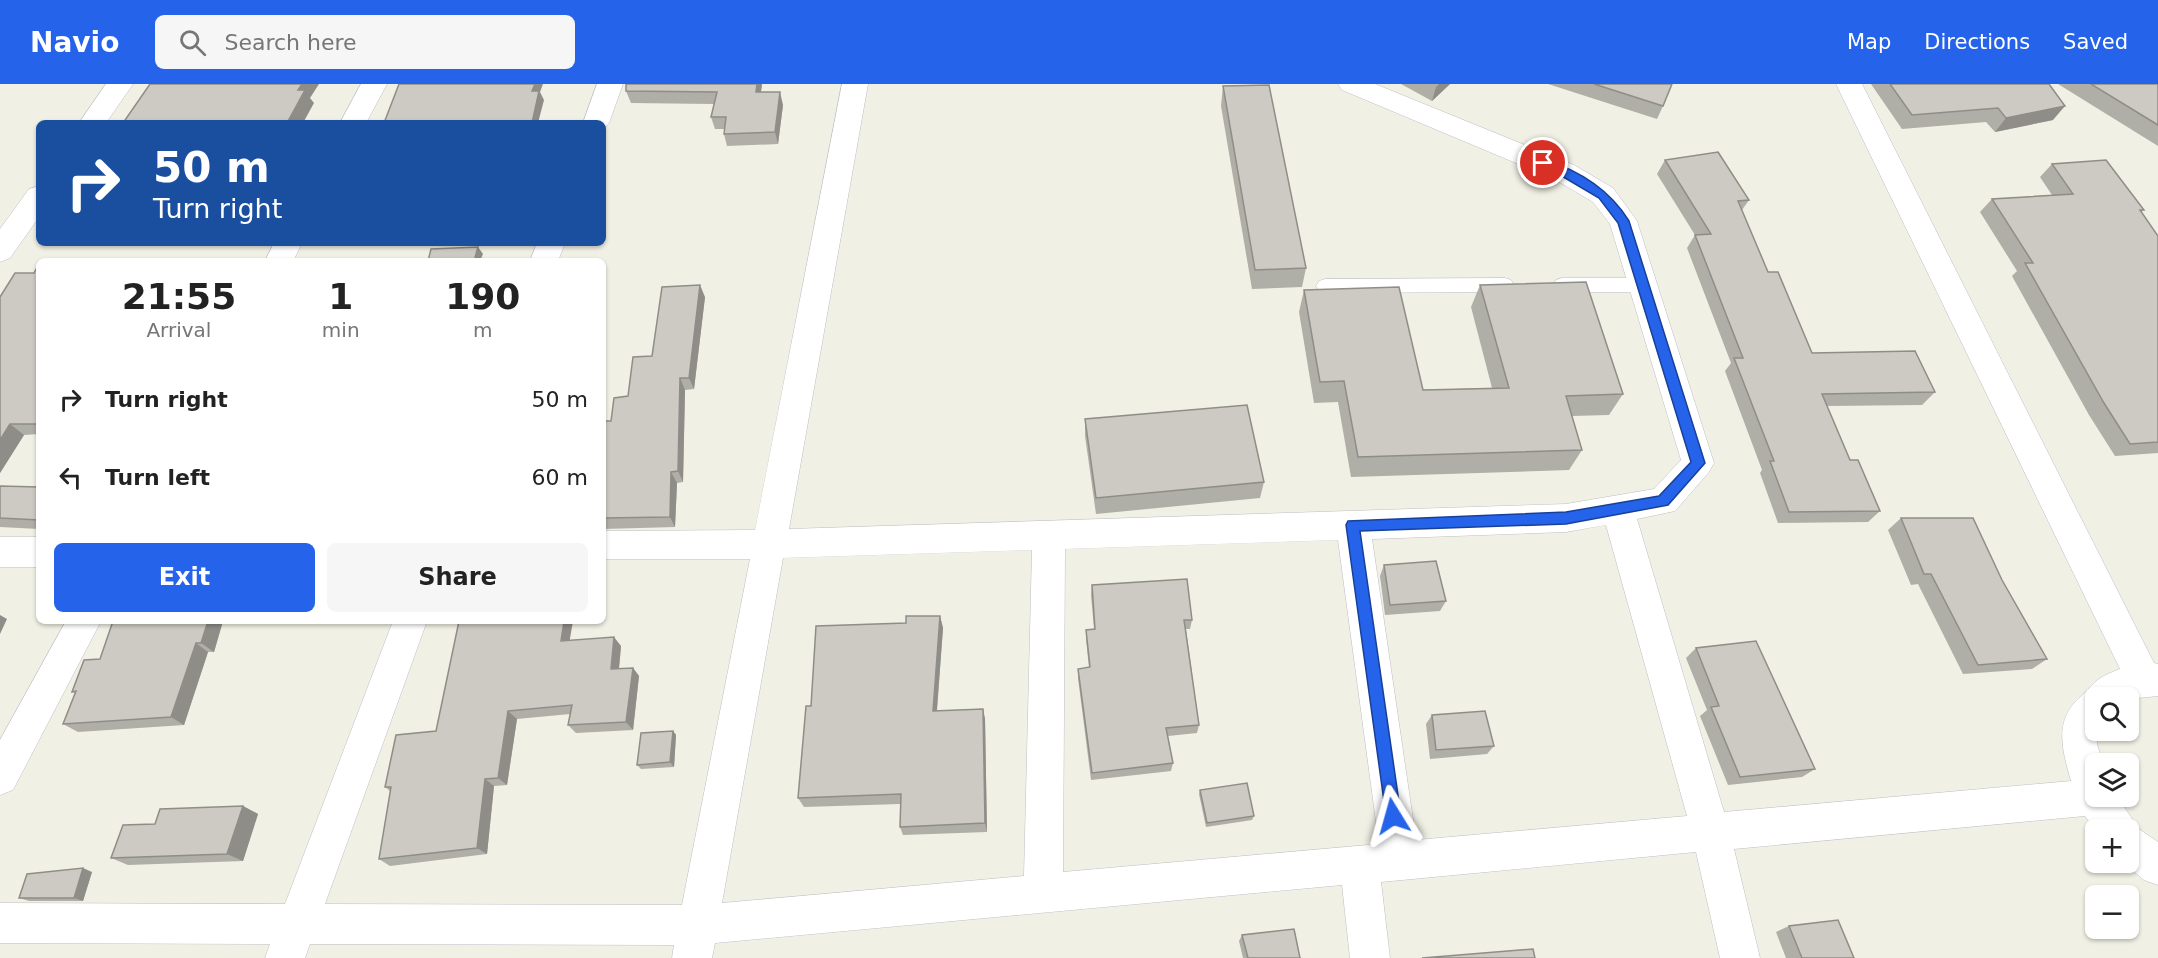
<!DOCTYPE html>
<html lang="en">
<head>
<meta charset="utf-8">
<style>
  body { margin:0; font-family:"DejaVu Sans",sans-serif; background:#f6f6f6; color:#222; height:100vh; display:flex; flex-direction:column; font-size:22px; white-space:nowrap }
  * { box-sizing:border-box; margin:0 }
  p { font-size:20px; color:#767676 }
  .icon { flex:none; width:33px; height:33px; fill:none; stroke:currentColor; stroke-width:2; stroke-linecap:round; stroke-linejoin:round }
  .map { position:relative; flex:1; overflow:hidden }
  .side { position:absolute; left:36px; top:174px; width:570px; height:366px; display:flex; flex-direction:column; background:#fff; border-radius:9px; box-shadow:0 2px 4px #0004 }
  .side>* { flex:none }
  .guide { position:absolute; left:36px; top:36px; width:570px; height:126px; border-radius:9px; box-shadow:0 2px 4px #0004; background:#1a4fa0; color:#fff; overflow:hidden }
  .controls { position:absolute; left:2085px; top:603px; display:grid; gap:12px }
  .controls a { display:grid; place-items:center; width:54px; height:54px; border-radius:9px; background:#fff; box-shadow:0 2px 4px #0004; font-size:30px }
  .pin { position:absolute; display:grid; place-items:center; width:51px; height:51px; color:#fff; margin:-26px; border:3px solid #fff; border-radius:50%; box-shadow:0 2px 6px #0007 }
  .me { position:absolute; width:66px; margin:-33px; rotate:352deg; stroke-linejoin:round; filter:drop-shadow(0 0 4px #0008) }
  .turn { display:flex; align-items:center; gap:21px; height:126px; padding:0 18px; font-size:27px }
  .turn .icon { width:78px; height:78px; stroke-width:2.5 }
  .turn b { display:block; font-size:42px; line-height:51px }
  .eta { display:flex; justify-content:space-evenly; align-items:center; height:102px; text-align:center }
  .eta b { font-size:36px; font-weight:800; line-height:42px }
  .action { display:flex; gap:12px; margin-top:auto; padding:12px 18px }
  .action a { flex:1; height:69px; border-radius:9px; background:#2563eb; color:#fff; font-size:24px; font-weight:800; line-height:69px; text-align:center }
  .action a+a { background:#f6f6f6; color:#222 }
  ul { padding:0; list-style:none }
  li { display:flex; align-items:center; gap:18px; height:78px; padding:0 18px }
  li div { flex:1 }
  li b { display:block; font-size:22px }
  li em { font-style:normal }
  header { display:flex; align-items:center; gap:36px; box-sizing:border-box; height:84px; padding:0 30px; background:#2563eb; color:#fff }
  header strong { font-size:28px }
  nav { display:flex; gap:33px; margin-inline-start:auto; font-size:21px }
  .search { width:420px; height:54px; background:#f6f6f6; display:flex; align-items:center; gap:15px; box-sizing:border-box; padding:0 21px; border-radius:9px; color:#767676; font-size:22px }
  .map>svg:first-child { display:block }
  .lines { fill:none; stroke-linecap:round; stroke-linejoin:round }
  .lane-casing { stroke:#bdbec5; stroke-width:1 }
  .street-casing { stroke:#bdbec5; stroke-width:1 }
  .lane { fill:#fff; fill-rule:evenodd }
  .street { fill:#fff; fill-rule:evenodd }
  .wall { fill:#afaea7 }
  .shaded-wall { fill:#8f8d88 }
  .building { fill:#cccac2; stroke:#8f8d88; stroke-width:1.5 }
  .route { fill:#2563eb; stroke:#184099; stroke-width:1.5 }
</style>
</head>
<body>
<header>
<strong>Navio</strong>
<div class="search"><svg class="icon" aria-label="search" viewBox="0 0 24 24"><circle cx="10" cy="10" r="6"/><path d="M15 15l6 6"/></svg>Search here</div>
<nav><a>Map</a><a>Directions</a><a>Saved</a></nav>
</header>
<div class="map">
<svg width="2158" height="874" viewBox="0 0 2158 874">
  <rect width="100%" height="100%" fill="#f1f0e5"/>
  <g class="lines">
    <!-- lane casing -->
    <g class="lane-casing">
      <path id="lane" d="M 1505,194 L 1511,196 L 1514,201 L 1511,206 L 1505,208 L 1325,209 L 1319,207 L 1316,202 L 1319,197 L 1325,195 Z
        M 1562,194 L 1643,194 L 1649,196 L 1652,201 L 1649,206 L 1643,208 L 1562,208 L 1556,206 L 1553,201 L 1556,196 Z"/>
    </g>
    <!-- street casing -->
    <g class="street-casing">
      <path id="street" d="M 106,0 L 133,0 L 106,39 L 79,39 Z
        M 361,0 L 387,0 L 366,39 L 340,39 Z
        M 597,0 L 623,0 L 609,39 L 603,46 L 603,39 L 583,39 Z
        M 842,0 L 868,0 L 789,445 L 1566,420 L 1654,405 L 1681,376 L 1610,140 L 1593,118 L 1554,95 L 1342,6 L 1338,0 L 1375,0 L 1574,81 L 1613,104 L 1637,137 L 1714,379 L 1709,388 L 1675,427 L 1637,435 L 1724,728 L 2071,697 C 2061,662 2053,633 2086,608 C 2091,604 2087,606 2092,601 C 2099,593 2110,589 2120,585 L 1836,0 L 1862,0 L 2154,579 L 2158,580 L 2158,612 L 2128,615 L 2128,614 L 2096,614 L 2096,646 L 2100,646 L 2097,660 L 2103,680 L 2096,680 L 2096,712 L 2116,712 L 2131,733 L 2136,743 L 2158,758 L 2158,801 L 2144,796 L 2122,778 L 2128,778 L 2128,746 L 2096,747 L 2085,732 L 1734,765 L 1760,874 L 1720,874 L 1696,768 L 1381,798 L 1390,874 L 1350,874 L 1342,801 L 715,859 L 712,874 L 672,874 L 674,861 L 310,860 L 305,874 L 265,874 L 270,860 L 0,859 L 0,819 L 285,820 L 393,537 L 427,537 L 325,820 L 682,821 L 750,475 L 603,475 L 603,447 L 755,446 ZM 1606,441 L 1687,732 L 1416,756 L 1372,455 L 1566,448 ZM 1338,456 L 1379,760 L 1063,788 L 1065,465 ZM 1032,466 L 1024,792 L 722,819 L 783,474 Z
        M 39,102 L 39,133 L 10,174 L 0,178 L 0,145 L 29,105 Z
        M 274,159 L 302,159 L 293,177 L 265,177 Z
        M 537,159 L 565,159 L 558,177 L 530,177 Z
        M 0,453 L 39,453 L 39,483 L 0,483 Z
        M 66,537 L 101,537 L 13,706 L 0,711 L 0,656 Z"/>
    </g>
    <!-- lane -->
    <use href="#lane" class="lane"/>
    <!-- street -->
    <use href="#street" class="street"/>
  </g>
  <!-- wall -->
  <path class="wall" d="M 762,0 L 761,8 L 783,21 L 778,60 L 727,62 L 724,50 L 724,45 L 715,45 L 711,33 L 714,20 L 631,19 L 626,7 Z
    M 1401,0 L 1450,0 L 1432,17 Z
    M 1548,0 L 1672,0 L 1663,22 L 1657,35 Z
    M 1871,0 L 2049,0 L 2053,36 L 1995,48 L 1986,38 L 1902,45 Z
    M 2058,0 L 2158,0 L 2158,62 Z
    M 1223,2 L 1306,184 L 1302,203 L 1252,205 L 1221,22 Z
    M 1665,76 L 1749,116 L 1742,126 L 1768,188 L 1812,269 L 1935,308 L 1922,321 L 1827,322 L 1850,376 L 1880,427 L 1868,438 L 1778,439 L 1760,389 L 1762,386 L 1725,287 L 1731,279 L 1687,164 L 1695,151 L 1657,90 Z
    M 2052,80 L 2144,126 L 2141,128 L 2158,152 L 2158,369 L 2115,372 L 2089,331 L 2012,192 L 2017,187 L 1980,128 L 1992,115 L 2052,111 L 2040,93 Z
    M 39,180 L 39,350 L 24,351 L 0,389 L 0,213 L 34,189 Z
    M 1480,201 L 1623,310 L 1609,331 L 1572,332 L 1582,366 L 1569,386 L 1351,393 L 1338,318 L 1314,319 L 1299,228 L 1304,206 L 1423,306 L 1492,304 L 1471,223 Z
    M 705,213 L 694,305 L 685,306 L 683,398 L 677,399 L 675,443 L 603,445 L 603,337 L 611,337 L 628,312 L 652,272 Z
    M 1085,335 L 1264,398 L 1260,414 L 1096,430 L 1085,352 Z
    M 0,402 L 39,403 L 39,445 L 0,443 Z
    M 1901,434 L 2047,575 L 2032,585 L 1963,590 L 1918,500 L 1911,501 L 1888,446 Z
    M 1384,481 L 1446,517 L 1440,527 L 1385,531 L 1380,492 Z
    M 1092,501 L 1192,536 L 1190,545 L 1186,545 L 1199,641 L 1197,649 L 1168,652 L 1173,679 L 1171,687 L 1091,696 L 1078,594 L 1078,585 L 1089,584 L 1086,555 L 1086,546 L 1094,545 L 1091,511 Z
    M 940,532 L 943,544 L 937,627 L 983,625 L 985,635 L 987,748 L 903,751 L 900,743 L 900,720 L 804,723 L 798,714 L 906,539 Z
    M 113,537 L 223,537 L 214,568 L 208,568 L 184,641 L 78,648 L 63,640 L 75,609 L 72,608 L 100,575 Z
    M 570,557 L 621,562 L 619,585 L 633,584 L 639,592 L 633,646 L 576,649 L 568,641 L 570,630 L 517,635 L 507,701 L 494,702 L 487,770 L 390,782 L 379,775 L 390,707 L 385,703 L 436,647 Z
    M 1696,564 L 1815,685 L 1802,693 L 1728,701 L 1700,632 L 1707,626 L 1686,574 Z
    M 1432,631 L 1494,662 L 1487,670 L 1430,675 L 1426,640 Z
    M 673,647 L 676,651 L 674,683 L 641,685 L 637,681 Z
    M 1200,706 L 1254,732 L 1252,736 L 1206,743 L 1199,710 Z
    M 243,722 L 258,730 L 243,777 L 128,781 L 111,774 Z
    M 92,788 L 83,817 L 29,817 L 19,814 Z
    M 1789,842 L 1854,874 L 1786,874 L 1776,848 Z
    M 1242,851 L 1300,874 L 1243,874 L 1239,857 Z"/>
  <!-- shaded-wall -->
  <path class="shaded-wall" d="M 302,0 L 319,0 L 310,14 L 314,19 L 303,39 L 287,39 L 298,6 Z
    M 535,0 L 543,0 L 540,8 L 544,16 L 538,39 L 532,39 L 532,7 Z
    M 757,0 L 762,0 L 759,21 L 756,8 Z
    M 1439,0 L 1450,0 L 1432,17 L 1436,3 Z
    M 780,8 L 783,21 L 778,60 L 775,48 Z
    M 2065,22 L 2053,36 L 1995,48 L 2006,34 Z
    M 478,163 L 483,170 L 480,177 L 474,177 Z
    M 700,201 L 705,213 L 694,305 L 689,294 Z
    M 680,294 L 685,306 L 683,398 L 678,387 Z
    M 10,340 L 24,351 L 0,389 L 0,356 Z
    M 671,388 L 677,399 L 675,443 L 670,433 Z
    M 0,531 L 7,535 L 0,550 Z
    M 940,532 L 943,544 L 936,637 L 933,627 Z
    M 208,537 L 223,537 L 214,568 L 201,559 Z
    M 564,537 L 573,537 L 568,566 L 561,557 Z
    M 614,553 L 621,562 L 618,594 L 611,585 Z
    M 196,559 L 208,568 L 184,641 L 171,633 Z
    M 633,584 L 639,592 L 633,646 L 626,638 Z
    M 983,625 L 985,635 L 987,748 L 985,739 Z
    M 508,627 L 517,635 L 507,701 L 498,694 Z
    M 673,647 L 676,651 L 674,683 L 670,678 Z
    M 485,695 L 494,702 L 487,770 L 477,764 Z
    M 243,722 L 258,730 L 243,777 L 227,770 Z
    M 83,784 L 92,788 L 83,817 L 74,814 Z"/>
  <!-- building -->
  <path class="building" d="M 150,0 L 302,0 L 298,6 L 305,6 L 287,39 L 123,39 Z
    M 399,0 L 535,0 L 532,7 L 539,7 L 532,39 L 384,39 Z
    M 626,0 L 757,0 L 756,8 L 780,8 L 775,48 L 724,50 L 726,33 L 711,33 L 717,8 L 626,7 Z
    M 1594,0 L 1672,0 L 1663,22 Z
    M 1890,0 L 2049,0 L 2065,22 L 2006,34 L 1998,24 L 1912,31 Z
    M 2091,0 L 2158,0 L 2158,41 Z
    M 1269,1 L 1306,184 L 1255,186 L 1223,2 Z
    M 1718,68 L 1749,116 L 1738,117 L 1768,188 L 1778,188 L 1812,269 L 1915,267 L 1935,308 L 1822,310 L 1850,376 L 1858,376 L 1880,427 L 1789,428 L 1770,377 L 1774,377 L 1734,274 L 1743,274 L 1695,151 L 1711,150 L 1665,76 Z
    M 2106,76 L 2144,126 L 2140,126 L 2158,152 L 2158,358 L 2130,360 L 2104,319 L 2025,179 L 2033,179 L 1992,115 L 2073,110 L 2052,80 Z
    M 478,163 L 474,177 L 428,177 L 431,165 Z
    M 39,180 L 39,340 L 10,340 L 0,356 L 0,213 L 15,189 L 34,189 Z
    M 1586,198 L 1623,310 L 1566,312 L 1582,366 L 1358,373 L 1344,297 L 1320,298 L 1304,206 L 1399,203 L 1423,306 L 1509,304 L 1480,201 Z
    M 700,201 L 689,294 L 680,294 L 678,387 L 671,388 L 670,433 L 603,434 L 603,337 L 611,337 L 614,314 L 628,312 L 633,273 L 652,272 L 662,203 Z
    M 1247,321 L 1264,398 L 1096,414 L 1085,335 Z
    M 0,402 L 39,403 L 39,436 L 0,434 Z
    M 1901,434 L 1973,434 L 2002,496 L 2047,575 L 1978,581 L 1931,490 L 1924,490 Z
    M 1436,477 L 1446,517 L 1390,521 L 1384,481 Z
    M 1187,495 L 1192,536 L 1184,536 L 1199,641 L 1166,644 L 1173,679 L 1092,689 L 1078,585 L 1090,583 L 1086,546 L 1095,545 L 1092,501 Z
    M 906,532 L 940,532 L 933,627 L 983,625 L 985,739 L 900,743 L 901,710 L 798,714 L 806,622 L 811,622 L 816,542 L 906,539 Z
    M 113,537 L 208,537 L 201,559 L 196,559 L 171,633 L 63,640 L 76,607 L 72,608 L 84,576 L 100,575 Z
    M 459,537 L 564,537 L 561,557 L 614,553 L 611,585 L 633,584 L 626,638 L 568,641 L 572,621 L 508,627 L 498,694 L 485,695 L 477,764 L 379,775 L 391,703 L 385,703 L 396,651 L 436,647 Z
    M 1756,557 L 1815,685 L 1740,693 L 1711,623 L 1719,622 L 1696,564 Z
    M 1485,627 L 1494,662 L 1436,666 L 1432,631 Z
    M 673,647 L 670,678 L 637,681 L 641,649 Z
    M 1247,699 L 1254,732 L 1207,739 L 1200,706 Z
    M 243,722 L 227,770 L 111,774 L 123,741 L 155,740 L 160,725 Z
    M 83,784 L 74,814 L 19,814 L 27,790 Z
    M 1838,836 L 1854,874 L 1802,874 L 1789,842 Z
    M 1294,845 L 1300,874 L 1248,874 L 1242,851 Z
    M 1533,865 L 1535,874 L 1422,874 Z"/>
  <!-- route -->
  <path class="route" d="M 1543,75 C 1578,86 1610,106 1629,137 L 1705,379 L 1668,421 L 1663,422 L 1566,440 L 1360,447 L 1401,732 L 1399,737 L 1393,739 L 1388,737 L 1386,732 L 1346,441 L 1348,437 L 1566,428 L 1659,412 L 1691,378 L 1618,139 L 1599,114 L 1560,91 L 1539,82 L 1539,76 Z"/>
</svg>
<div class="controls">
<a><svg class="icon" aria-label="search" viewBox="0 0 24 24"><circle cx="10" cy="10" r="6"/><path d="M15 15l6 6"/></svg></a>
<a><svg class="icon" aria-label="layers" viewBox="0 0 24 24"><path d="M12 4l9 5-9 5-9-5zM3 14l9 5 9-5"/></svg></a>
<a>+</a>
<a>−</a>
</div>
<div class="pin" style="left:1543px;top:79px;background:#d93025"><svg class="icon" aria-label="arrive" viewBox="0 0 24 24"><path d="M6 21V4h12l-3 4 3 4H6"/></svg></div>
<svg class="me" style="left:1393px;top:732px" viewBox="-20 -20 40 40"><path d="M0-17L14 15 0 8-14 15z" fill="#2563eb" stroke="#fff" stroke-width="4"/></svg>
<div class="guide">
<div class="turn"><svg class="icon" aria-label="right" viewBox="0 0 24 24"><path d="M7 20v-9h11M14 6l5 5-5 5"/></svg><div><b>50 m</b>Turn right</div></div>
</div>
<section class="side">
<div class="eta">
<div><b>21:55</b><p>Arrival</p></div>
<div><b>1</b><p>min</p></div>
<div><b>190</b><p>m</p></div>
</div>
<ul>
<li><svg class="icon" aria-label="right" viewBox="0 0 24 24"><path d="M7 20v-9h11M14 6l5 5-5 5"/></svg><div><b>Turn right</b></div><em>50 m</em></li>
<li><svg class="icon" aria-label="left" viewBox="0 0 24 24"><path d="M17 20v-9H6M10 6l-5 5 5 5"/></svg><div><b>Turn left</b></div><em>60 m</em></li>
</ul>
<div class="action"><a>Exit</a><a>Share</a></div>
</section>
</div>
</body>
</html>
